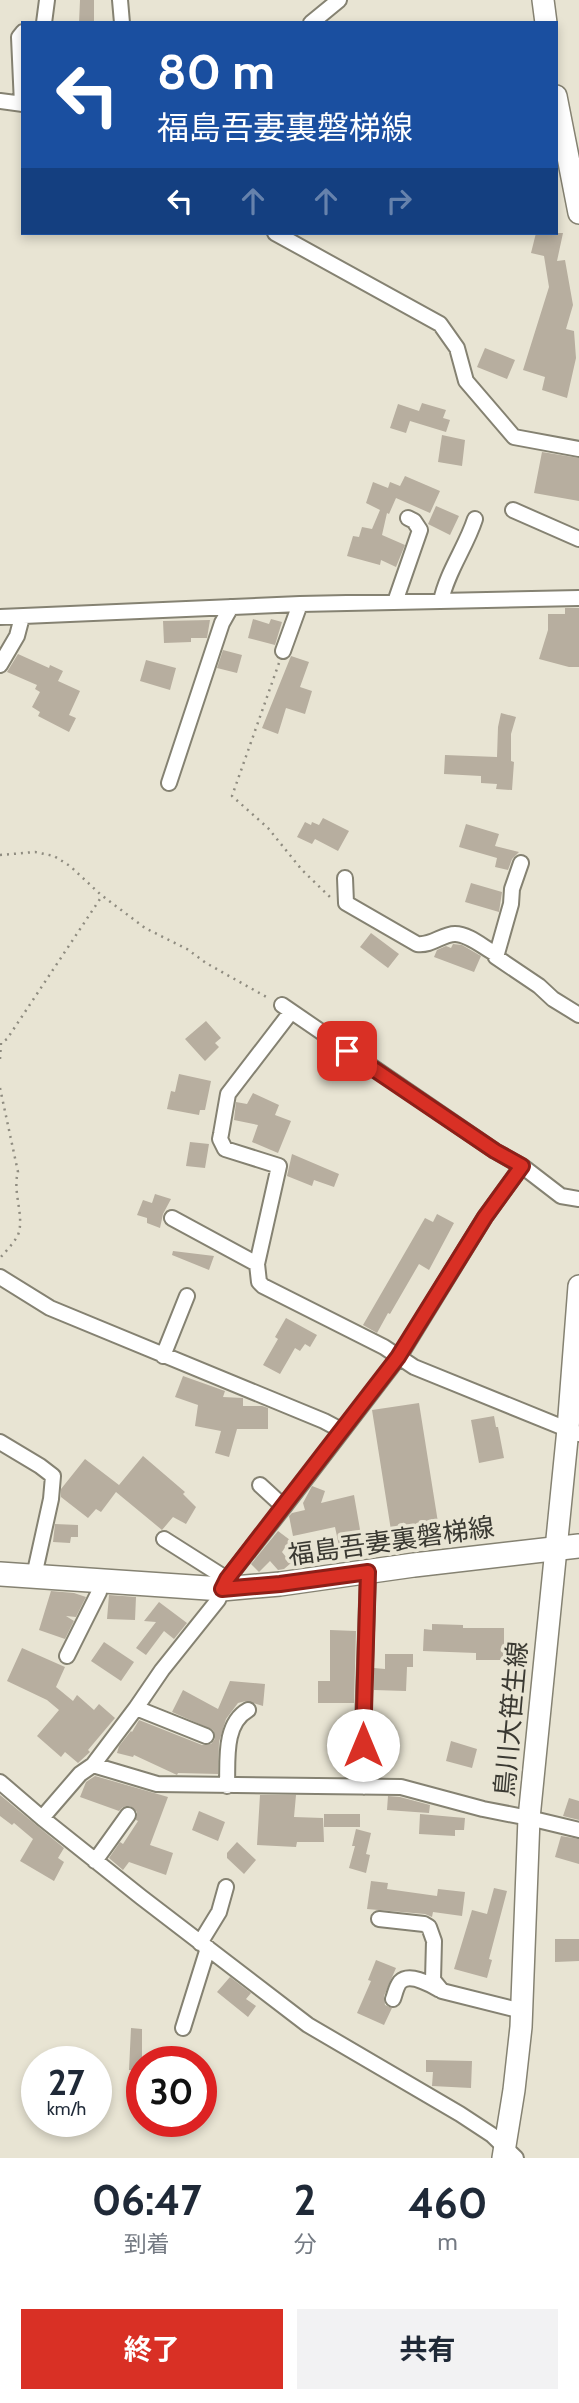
<!DOCTYPE html>
<html lang="ja">
<head>
<meta charset="utf-8">
<style>
  body { margin:0; font-family:Cabin,"Noto Sans JP",sans-serif; background:#f2f2f3; color:#1f2937; height:100vh; display:flex; flex-direction:column; font-size:26px; white-space:nowrap }
  * { box-sizing:border-box; margin:0 }
  p { font-size:23px; color:#747a83 }
  .icon { flex:none; width:38px; height:38px; fill:none; stroke:currentColor; stroke-width:2; stroke-linecap:round; stroke-linejoin:round }
  .map { position:relative; height:2158px; overflow:hidden }
  .details { display:flex; flex-direction:column; background:#fff; flex:1 }
  .details>* { flex:none }
  .top-card { position:absolute; left:21px; top:21px; width:537px; height:214px; border-radius:0px; box-shadow:0 4px 10px #0003; background:#1a4fa0; color:#fff; overflow:hidden }
  .speed { position:absolute; left:21px; top:2046px; display:flex; gap:14px; font-size:35px; font-weight:700; text-align:center }
  .speed>* { display:grid; place-content:center; width:91px; height:91px; border-radius:50%; background:#fff; box-shadow:0 4px 10px #0003; line-height:1 }
  .speed small { font-size:18px; font-weight:400 }
  .speed .limit { border:10px solid #d22; background:#fff; color:#111 }
  .pin { position:absolute; display:grid; place-items:center; width:60px; height:60px; color:#fff; margin:-30px; border-radius:14px; box-shadow:0 4px 10px #0006 }
  .me { position:absolute; width:77px; margin:-38px; rotate:0deg; stroke-linejoin:round; filter:drop-shadow(0 0 5px #0008) }
  .turn { display:flex; align-items:center; gap:24px; height:147px; padding:0 21px; font-size:32px }
  .turn .icon { width:91px; height:91px; stroke-width:2.5 }
  .turn b { display:block; font-size:49px; line-height:60px }
  .lanes { display:flex; align-items:center; height:66px; padding:0 21px; background:#0003; justify-content:center; gap:35px; direction:ltr }
  .lanes .off { opacity:.35 }
  .eta { display:flex; justify-content:space-evenly; align-items:center; height:119px; text-align:center }
  .eta b { font-size:42px; font-weight:700; line-height:49px }
  .primary-button { display:flex; gap:14px; margin-top:auto; padding:14px 21px }
  .primary-button a { flex:1; height:80px; border-radius:0px; background:#d93025; color:#fff; font-size:28px; font-weight:700; line-height:80px; text-align:center }
  .primary-button a+a { background:#f2f2f3; color:#1f2937 }
  .map>svg:first-child { display:block }
  .building { fill:#b7ae9f }
  .lines { fill:none; stroke-linecap:round; stroke-linejoin:round }
  .street-casing { stroke:#858272; stroke-width:18 }
  .secondary-casing { stroke:#858272; stroke-width:24 }
  .primary-casing { stroke:#858272; stroke-width:26 }
  .path { stroke:#8f8c80; stroke-width:2.5; stroke-dasharray:2 5; stroke-linecap:butt }
  .street { stroke:#fff; stroke-width:14 }
  .secondary { stroke:#fff; stroke-width:21 }
  .primary { stroke:#fff; stroke-width:23 }
  .route-casing { stroke:#8d1f18; stroke-width:18 }
  .route { stroke:#d93025; stroke-width:12 }
  .labels { text-anchor:middle; dominant-baseline:central; stroke-width:7; stroke-linejoin:round; paint-order:stroke }
  .street-label { font-size:26px; fill:#3a3932; stroke:#e8e4d3 }
</style>
</head>
<body>
<div class="map">
<svg width="579" height="2158" viewBox="0 0 579 2158">
  <rect width="100%" height="100%" fill="#e8e4d3"/>
  <!-- building -->
  <path class="building" d="M 80,0 L 94,0 L 94,23 L 79,23 Z
    M 536,233 L 563,233 L 557,261 L 565,260 L 573,305 L 566,329 L 574,331 L 576,358 L 567,398 L 542,390 L 545,377 L 523,370 L 549,287 L 544,256 L 531,253 Z
    M 485,348 L 515,360 L 507,379 L 477,367 Z
    M 422,403 L 446,410 L 443,418 L 450,420 L 446,432 L 410,421 L 406,433 L 390,428 L 398,404 L 419,411 Z
    M 442,435 L 465,440 L 462,466 L 438,462 Z
    M 542,452 L 579,458 L 579,501 L 534,493 Z
    M 405,476 L 440,491 L 430,513 L 396,498 L 389,514 L 387,513 L 382,535 L 405,545 L 396,567 L 381,560 L 380,565 L 347,556 L 353,536 L 359,537 L 362,527 L 372,529 L 380,510 L 366,503 L 373,482 L 388,488 L 390,482 L 400,486 Z
    M 436,506 L 459,516 L 450,535 L 428,524 Z
    M 565,608 L 579,608 L 579,667 L 569,667 L 539,659 L 548,630 L 548,614 L 565,614 Z
    M 253,619 L 269,624 L 271,619 L 282,622 L 275,645 L 248,638 Z
    M 210,620 L 207,638 L 191,638 L 191,642 L 164,643 L 163,621 Z
    M 223,650 L 242,655 L 237,673 L 217,668 Z
    M 18,654 L 49,668 L 50,665 L 63,671 L 58,681 L 80,691 L 69,715 L 76,718 L 69,732 L 38,716 L 40,712 L 32,707 L 40,692 L 35,689 L 37,685 L 7,672 Z
    M 291,656 L 309,662 L 300,687 L 312,691 L 305,714 L 286,708 L 278,734 L 262,728 Z
    M 146,660 L 176,668 L 170,690 L 140,681 Z
    M 501,713 L 516,717 L 511,734 L 511,761 L 514,762 L 512,790 L 496,789 L 497,784 L 481,783 L 481,776 L 444,774 L 445,755 L 497,757 L 498,727 Z
    M 323,818 L 349,831 L 338,851 L 315,839 L 312,844 L 297,837 L 305,822 L 311,825 L 312,822 L 319,825 Z
    M 466,824 L 499,834 L 495,846 L 519,852 L 512,859 L 508,870 L 495,867 L 497,858 L 459,847 Z
    M 471,883 L 502,892 L 499,912 L 465,902 Z
    M 371,933 L 399,954 L 388,968 L 360,947 Z
    M 453,944 L 462,945 L 481,956 L 474,972 L 434,957 L 437,950 L 446,946 L 451,948 Z
    M 206,1021 L 221,1038 L 215,1043 L 219,1047 L 205,1061 L 185,1039 Z
    M 179,1074 L 211,1081 L 205,1110 L 200,1110 L 199,1115 L 167,1109 L 171,1091 L 175,1092 Z
    M 253,1093 L 279,1105 L 275,1115 L 291,1121 L 278,1153 L 252,1142 L 258,1125 L 234,1120 L 236,1102 L 247,1104 Z
    M 190,1142 L 209,1144 L 205,1168 L 186,1166 Z
    M 292,1154 L 339,1174 L 334,1187 L 314,1180 L 312,1186 L 287,1176 Z
    M 155,1194 L 171,1199 L 163,1214 L 160,1228 L 147,1223 L 147,1218 L 137,1215 L 143,1200 L 152,1203 Z
    M 437,1214 L 454,1223 L 429,1270 L 419,1264 L 390,1314 L 388,1313 L 377,1333 L 363,1325 L 425,1218 L 433,1222 Z
    M 173,1251 L 214,1256 L 209,1270 L 172,1255 Z
    M 286,1318 L 317,1335 L 310,1347 L 305,1344 L 300,1351 L 295,1348 L 280,1374 L 263,1365 L 278,1339 L 275,1337 Z
    M 183,1376 L 225,1391 L 223,1397 L 243,1398 L 243,1406 L 262,1406 L 268,1408 L 268,1429 L 237,1429 L 229,1457 L 215,1453 L 221,1431 L 195,1426 L 198,1405 L 175,1397 Z
    M 419,1403 L 440,1535 L 393,1543 L 372,1410 Z
    M 494,1416 L 496,1427 L 498,1427 L 504,1458 L 479,1463 L 471,1420 Z
    M 143,1456 L 185,1492 L 183,1494 L 196,1507 L 186,1524 L 173,1517 L 162,1530 L 116,1492 L 101,1512 L 96,1509 L 88,1518 L 61,1497 L 61,1489 L 85,1459 L 119,1485 Z
    M 312,1486 L 325,1491 L 321,1503 L 354,1495 L 362,1541 L 339,1546 L 335,1527 L 293,1536 L 289,1516 L 292,1513 L 305,1510 L 303,1503 Z
    M 55,1524 L 78,1525 L 78,1537 L 71,1537 L 70,1543 L 53,1542 Z
    M 278,1531 L 290,1540 L 282,1552 L 291,1563 L 284,1569 L 278,1570 L 270,1561 L 259,1572 L 251,1564 Z
    M 51,1591 L 74,1593 L 86,1597 L 76,1617 L 66,1616 L 74,1621 L 65,1639 L 39,1630 Z
    M 109,1595 L 136,1597 L 135,1620 L 107,1619 Z
    M 159,1602 L 187,1623 L 174,1639 L 164,1631 L 146,1655 L 136,1648 L 156,1622 L 144,1621 Z
    M 432,1624 L 463,1625 L 463,1628 L 504,1628 L 504,1660 L 476,1660 L 476,1653 L 423,1651 L 424,1629 L 432,1630 Z
    M 330,1630 L 356,1631 L 354,1703 L 318,1703 L 318,1681 L 330,1681 Z
    M 104,1642 L 134,1662 L 121,1681 L 91,1661 Z
    M 22,1648 L 65,1667 L 56,1687 L 73,1701 L 77,1695 L 94,1710 L 99,1704 L 115,1718 L 88,1750 L 90,1752 L 78,1763 L 65,1752 L 61,1757 L 37,1736 L 59,1710 L 47,1700 L 7,1681 Z
    M 385,1654 L 413,1654 L 413,1667 L 407,1667 L 406,1691 L 374,1690 L 374,1668 L 385,1669 Z
    M 230,1681 L 265,1684 L 263,1706 L 246,1701 L 238,1703 L 226,1719 L 219,1742 L 218,1774 L 178,1773 L 177,1775 L 134,1755 L 133,1757 L 117,1753 L 119,1746 L 131,1731 L 132,1732 L 139,1720 L 202,1745 L 211,1744 L 215,1739 L 213,1730 L 172,1712 L 183,1690 L 218,1709 Z
    M 451,1741 L 477,1749 L 472,1768 L 446,1761 Z
    M 95,1776 L 168,1797 L 150,1845 L 173,1853 L 166,1875 L 129,1862 L 123,1870 L 109,1858 L 120,1842 L 123,1844 L 138,1821 L 136,1820 L 137,1812 L 130,1806 L 123,1807 L 119,1811 L 80,1797 L 86,1782 Z
    M 0,1795 L 64,1848 L 58,1858 L 64,1862 L 54,1881 L 20,1861 L 33,1839 L 14,1823 L 12,1825 L 0,1816 Z
    M 260,1795 L 296,1795 L 294,1817 L 323,1818 L 324,1842 L 297,1842 L 296,1847 L 257,1845 Z
    M 388,1796 L 400,1797 L 430,1805 L 429,1813 L 387,1810 Z
    M 569,1798 L 579,1801 L 579,1820 L 563,1816 Z
    M 199,1811 L 225,1822 L 218,1841 L 192,1830 Z
    M 324,1814 L 360,1814 L 360,1827 L 324,1827 Z
    M 420,1814 L 465,1818 L 464,1830 L 455,1830 L 455,1836 L 419,1834 Z
    M 356,1829 L 371,1833 L 366,1854 L 370,1855 L 366,1873 L 349,1868 L 355,1846 L 352,1846 Z
    M 561,1836 L 579,1839 L 579,1864 L 555,1857 Z
    M 237,1842 L 256,1860 L 244,1874 L 227,1858 L 227,1853 Z
    M 371,1881 L 388,1883 L 387,1889 L 437,1896 L 438,1889 L 465,1892 L 462,1916 L 433,1912 L 432,1917 L 425,1914 L 367,1909 Z
    M 494,1888 L 507,1891 L 489,1959 L 492,1960 L 487,1978 L 454,1969 L 472,1910 L 487,1914 Z
    M 555,1939 L 579,1939 L 579,1961 L 555,1962 Z
    M 376,1960 L 396,1968 L 384,1996 L 385,2005 L 392,2008 L 384,2025 L 357,2013 L 371,1981 L 368,1980 Z
    M 230,1977 L 251,1993 L 246,1999 L 256,2006 L 248,2017 L 217,1992 Z
    M 131,2028 L 142,2029 L 142,2071 L 129,2070 Z
    M 426,2060 L 472,2061 L 471,2088 L 432,2086 L 433,2072 L 426,2072 Z"/>
  <g class="lines">
    <!-- street casing -->
    <g class="street-casing">
      <path id="street" d="M 120,0 L 122,23
        M 44,23 L 47,0
        M 311,23 L 339,0
        M 0,101 L 23,104
        M 22,104 L 19,37 L 23,32
        M 275,233 L 440,324 L 457,348 L 466,381 L 514,437 L 579,449
        M 513,510 L 579,539
        M 441,601 C 447,572 466,547 475,519
        M 395,602 L 420,530 L 414,521 L 408,518
        M 0,617 L 300,604 L 579,598
        M 283,651 L 300,604
        M 0,665 L 17,636 L 22,617
        M 169,783 L 222,623 L 231,607
        M 521,863 L 512,889 L 511,904 L 496,957 L 539,986 L 553,999 L 579,1015
        M 345,878 L 346,903 L 417,944 C 432,946 442,934 455,934 C 469,934 484,948 496,954
        M 282,1005 L 495,1151 L 522,1166
        M 291,1012 L 228,1094 L 221,1134 L 220,1139 L 225,1149 L 279,1166 L 257,1264 L 259,1282 L 263,1286 L 384,1347 L 414,1367 L 579,1434
        M 172,1218 L 257,1264
        M 0,1277 L 50,1308 L 324,1421 L 341,1430
        M 163,1356 L 187,1296
        M 0,1442 L 40,1466 L 53,1476 L 51,1499 L 34,1576
        M 260,1485 L 284,1507 L 399,1357 L 485,1217 L 522,1166 L 561,1196 L 579,1199
        M 164,1539 L 227,1579
        M 67,1656 L 99,1592 L 101,1580
        M 136,1708 L 206,1736
        M 93,1765 L 157,1784 L 401,1787 L 483,1809 L 529,1818 L 579,1830
        M 0,1782 L 42,1818 L 141,1897 L 308,2025 L 460,2114 L 492,2135 L 516,2158
        M 227,1786 C 228,1762 223,1724 248,1710
        M 364,1787 L 363,1724 L 368,1572
        M 42,1818 L 80,1774 L 93,1765 L 136,1708 L 162,1670 L 218,1600 L 227,1579 L 284,1507
        M 95,1861 L 128,1815
        M 379,1919 L 424,1924 L 429,1927 L 434,1941 L 433,1980 L 442,1991 L 522,2011
        M 200,1943 L 219,1912 L 226,1887
        M 393,1999 C 395,1994 396,1987 400,1982 C 410,1972 431,1985 440,1990
        M 183,2028 L 208,1948"/>
    </g>
    <!-- secondary casing -->
    <g class="secondary-casing">
      <path id="secondary" d="M 543,0 L 546,23
        M 556,96 L 579,213
        M 503,2158 L 514,2090 L 521,2027 L 529,1818 L 568,1429 L 579,1286"/>
    </g>
    <!-- primary casing -->
    <g class="primary-casing">
      <path id="primary" d="M 0,1574 L 222,1589 L 280,1584 L 414,1565 L 579,1546"/>
    </g>
    <!-- path -->
    <path class="path" d="M 279,663 L 232,796 L 268,828 L 302,870 L 331,898
      M 0,855 L 35,852 L 54,856 L 70,866 L 100,894 L 145,928 L 187,949 L 206,963 L 270,999
      M 0,1059 L 1,1043 L 7,1039 L 102,896
      M 0,1088 L 18,1172 C 12,1192 25,1216 18,1235 C 14,1243 6,1251 0,1258"/>
    <!-- street -->
    <use href="#street" class="street"/>
    <!-- secondary -->
    <use href="#secondary" class="secondary"/>
    <!-- primary -->
    <use href="#primary" class="primary"/>
  </g>
  <g class="lines">
    <!-- route casing -->
    <g class="route-casing">
      <path id="route" d="M 347,1051 L 495,1151 L 522,1166 L 485,1217 L 398,1357 L 227,1579 L 222,1589 L 280,1584 L 368,1572 L 363,1745"/>
    </g>
    <!-- route -->
    <use href="#route" class="route"/>
  </g>
  <g class="labels">
    <!-- street labels -->
    <g class="street-label">
      <text transform="translate(391 1541) rotate(-8)">福島吾妻裏磐梯線</text>
      <text transform="translate(511 1719) rotate(-85)">鳥川大笹生線</text>
    </g>
  </g>
</svg>
<div class="speed"><div>27<small>km/h</small></div><div class="limit">30</div></div>
<div class="pin" style="left:347px;top:1051px;background:#d93025"><svg class="icon" aria-label="arrive" viewBox="0 0 24 24"><path d="M6 21V4h12l-3 4 3 4H6"/></svg></div>
<svg class="me" style="left:363px;top:1745px" viewBox="-20 -20 40 40"><circle r="19" fill="#fff"/><path d="M0-13L10 11 0 6-10 11z" fill="#d93025"/></svg>
<div class="top-card">
<div class="turn"><svg class="icon" aria-label="left" viewBox="0 0 24 24"><path d="M17 20v-9H6M10 6l-5 5 5 5"/></svg><div><b>80 m</b>福島吾妻裏磐梯線</div></div>
<div class="lanes"><svg class="icon" aria-label="left" viewBox="0 0 24 24"><path d="M17 20v-9H6M10 6l-5 5 5 5"/></svg><svg class="icon off" aria-label="ahead" viewBox="0 0 24 24"><path d="M12 20V5M6 11l6-6 6 6"/></svg><svg class="icon off" aria-label="ahead" viewBox="0 0 24 24"><path d="M12 20V5M6 11l6-6 6 6"/></svg><svg class="icon off" aria-label="right" viewBox="0 0 24 24"><path d="M7 20v-9h11M14 6l5 5-5 5"/></svg></div>
</div>
</div>
<section class="details">
<div class="eta">
<div><b>06:47</b><p>到着</p></div>
<div><b>2</b><p>分</p></div>
<div><b>460</b><p>m</p></div>
</div>
<div class="primary-button"><a>終了</a><a>共有</a></div>
</section>
</body>
</html>
